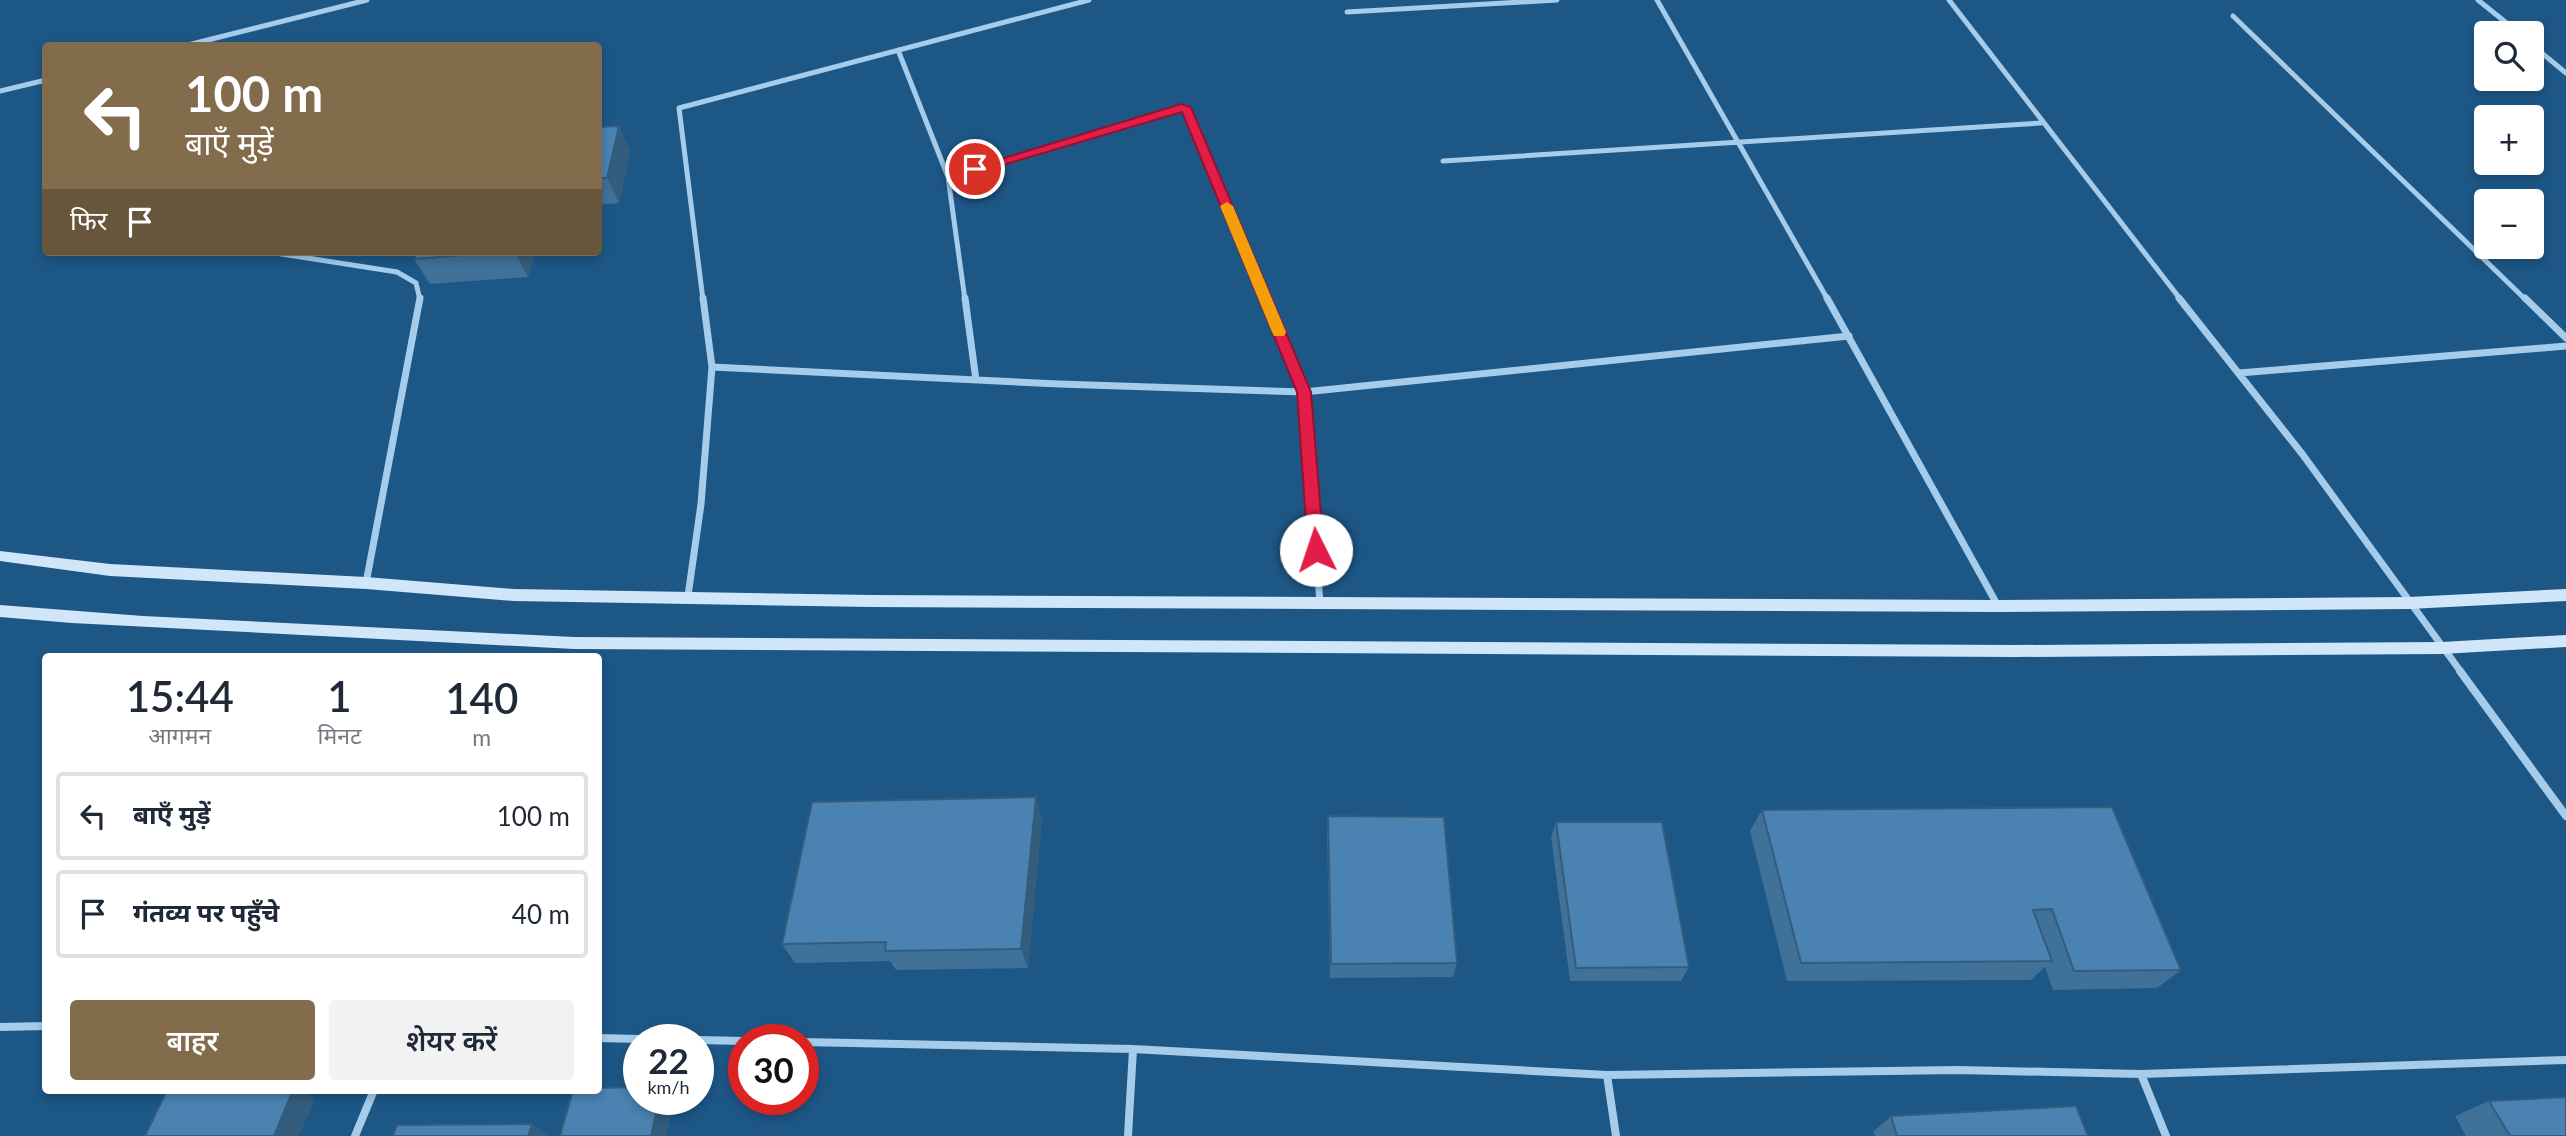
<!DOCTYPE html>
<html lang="hi">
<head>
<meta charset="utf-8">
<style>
  body { margin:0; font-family:Lato,"Noto Sans Devanagari",sans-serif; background:#f2f2f3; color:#1f2937; height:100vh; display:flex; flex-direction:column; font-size:26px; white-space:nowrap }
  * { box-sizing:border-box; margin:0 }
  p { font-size:23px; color:#747a83 }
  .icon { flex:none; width:38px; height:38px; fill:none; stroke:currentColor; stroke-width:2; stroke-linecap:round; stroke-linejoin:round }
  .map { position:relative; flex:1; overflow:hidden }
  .panel { position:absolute; left:42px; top:653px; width:560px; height:441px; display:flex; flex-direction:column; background:#fff; border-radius:7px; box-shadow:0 4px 10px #0003 }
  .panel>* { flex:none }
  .banner { position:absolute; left:42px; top:42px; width:560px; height:214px; border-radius:7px; box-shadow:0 4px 10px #0003; background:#826c4b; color:#fff; overflow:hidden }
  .tools { position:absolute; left:2474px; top:21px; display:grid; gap:14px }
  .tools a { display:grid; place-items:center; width:70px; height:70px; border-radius:7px; background:#fff; box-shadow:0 4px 10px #0003; font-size:35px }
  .speed { position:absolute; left:623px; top:1024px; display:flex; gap:14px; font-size:35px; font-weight:700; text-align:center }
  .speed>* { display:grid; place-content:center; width:91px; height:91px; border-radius:50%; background:#fff; box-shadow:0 4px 10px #0003; line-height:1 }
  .speed small { font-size:18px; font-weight:400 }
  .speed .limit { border:10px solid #d22; background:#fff; color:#111 }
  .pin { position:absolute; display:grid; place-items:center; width:60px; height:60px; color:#fff; margin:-30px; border:4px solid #fff; border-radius:50%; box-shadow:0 2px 7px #0007 }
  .me { position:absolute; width:77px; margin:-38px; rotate:356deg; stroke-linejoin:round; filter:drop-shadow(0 0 5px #0008) }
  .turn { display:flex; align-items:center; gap:24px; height:147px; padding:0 28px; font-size:32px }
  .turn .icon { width:91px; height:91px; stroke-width:2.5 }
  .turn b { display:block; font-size:49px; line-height:60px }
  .then { display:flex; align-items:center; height:66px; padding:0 28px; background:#0003; gap:14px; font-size:26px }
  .eta { display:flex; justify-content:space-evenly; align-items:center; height:119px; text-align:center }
  .eta b { font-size:42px; font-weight:600; line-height:49px }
  .action { display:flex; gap:14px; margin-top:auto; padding:14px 28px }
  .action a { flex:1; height:80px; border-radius:7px; background:#826c4b; color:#fff; font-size:28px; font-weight:600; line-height:80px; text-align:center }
  .action a+a { background:#f2f2f3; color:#1f2937 }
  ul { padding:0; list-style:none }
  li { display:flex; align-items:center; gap:21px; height:88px; margin:0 14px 10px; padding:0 14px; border:4px solid #e0e1e3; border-radius:7px }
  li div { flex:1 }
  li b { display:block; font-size:26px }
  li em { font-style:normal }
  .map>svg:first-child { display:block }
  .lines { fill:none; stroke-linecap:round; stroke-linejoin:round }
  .minor-far2 { stroke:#a5cdeb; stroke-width:5 }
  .minor-far1 { stroke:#a5cdeb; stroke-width:7 }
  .minor { stroke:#a5cdeb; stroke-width:8 }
  .secondary { fill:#d1e6f8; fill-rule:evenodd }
  .wall { fill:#407198 }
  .shaded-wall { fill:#345c7c }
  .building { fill:#4a83b1; stroke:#345c7c; stroke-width:2 }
  .route { fill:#e11d48; stroke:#92132f; stroke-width:2 }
  .slow { fill:#f59e0b }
</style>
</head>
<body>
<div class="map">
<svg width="2566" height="1136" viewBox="0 0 2566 1136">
  <rect width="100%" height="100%" fill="#1d5786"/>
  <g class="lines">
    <!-- minor-far2 -->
    <path class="minor-far2" d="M 1657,0 L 1828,300
      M 1949,0 L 2181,300
      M 2478,0 L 2519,33
      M 1347,12 L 1557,0
      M 2233,16 L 2526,300
      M 2532,45 L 2566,73
      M 184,46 L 367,0
      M 898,50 L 948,177 L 965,300
      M 0,91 L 46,80
      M 1443,161 L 2041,123
      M 948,177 L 1185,107 L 1265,300
      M 269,252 L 397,272 L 416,283 L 420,300
      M 703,300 L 679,108 L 1089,0"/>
    <!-- minor-far1 -->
    <path class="minor-far1" d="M 965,298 L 976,380
      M 1265,298 L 1304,392 L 1320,603
      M 1827,298 L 1998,606
      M 2179,298 L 2303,455 L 2461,672
      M 2525,298 L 2566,338
      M 712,367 L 1059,384 L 1304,392 L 1849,336
      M 2239,373 L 2566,346
      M 366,583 L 420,298
      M 688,596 L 701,504 L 712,367 L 703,298"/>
    <!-- minor -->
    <path class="minor" d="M 2460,671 L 2566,816
      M 0,1027 L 46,1026
      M 598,1038 L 681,1040
      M 698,1040 L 744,1041
      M 803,1042 L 1133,1049 L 1607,1075 L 1959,1070 L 2141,1074 L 2566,1060
      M 2141,1074 L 2166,1136
      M 1607,1075 L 1616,1136
      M 355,1136 L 374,1090
      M 1128,1136 L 1133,1049"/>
    <!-- secondary -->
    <path class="secondary" d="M 0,551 L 110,564 L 366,577 L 514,589 L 872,595 L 1998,600 L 2409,597 L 2566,589 L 2566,601 L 2409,609 L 1998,612 L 872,607 L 514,601 L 366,589 L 110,576 L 0,561 Z
      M 0,605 L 143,616 L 574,637 L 2016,645 L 2442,642 L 2566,635 L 2566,647 L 2442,654 L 2016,657 L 574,649 L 72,623 L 0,617 Z"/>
  </g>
  <!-- wall -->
  <path class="wall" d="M 619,126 L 630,151 L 619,203 L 598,205 L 598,127 Z
    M 417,252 L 536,252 L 528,277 L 430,284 L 414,259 Z
    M 2112,807 L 2181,970 L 2157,988 L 2053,990 L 2045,967 L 2031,980 L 1787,981 L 1750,831 L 1762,810 Z
    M 1328,816 L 1457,963 L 1453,977 L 1330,978 L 1327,832 Z
    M 1042,818 L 1028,968 L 896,970 L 890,961 L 795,963 L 782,944 Z
    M 1556,822 L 1689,967 L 1681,981 L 1570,981 L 1551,837 Z
    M 2489,1101 L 2566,1136 L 2466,1136 L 2455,1116 Z
    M 1891,1116 L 2088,1136 L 1875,1136 L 1873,1132 Z"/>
  <!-- shaded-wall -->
  <path class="shaded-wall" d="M 619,126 L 630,151 L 619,203 L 607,178 Z
    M 515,252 L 536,252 L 528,277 Z
    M 1036,797 L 1042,818 L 1028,968 L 1021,949 Z
    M 293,1090 L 300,1090 L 315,1099 L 299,1136 L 274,1136 Z
    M 659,1099 L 675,1099 L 666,1136 L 651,1136 Z
    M 532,1124 L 549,1136 L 528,1136 Z"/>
  <!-- building -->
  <path class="building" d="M 619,126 L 607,178 L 598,178 L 598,127 Z
    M 417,252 L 500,252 L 414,259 Z
    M 1036,797 L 1021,949 L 885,951 L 886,942 L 782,944 L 812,802 Z
    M 2112,807 L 2181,970 L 2074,971 L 2052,909 L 2033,910 L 2052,961 L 1801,963 L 1762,810 Z
    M 1328,816 L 1444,817 L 1457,963 L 1331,964 Z
    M 1556,822 L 1662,822 L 1689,967 L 1576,968 Z
    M 639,1087 L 639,1099 L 659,1099 L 651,1136 L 560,1136 L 573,1090 L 598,1090 L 598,1088 Z
    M 167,1090 L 293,1090 L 274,1136 L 145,1136 Z
    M 2566,1097 L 2566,1136 L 2510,1136 L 2489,1101 Z
    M 2076,1106 L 2088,1136 L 1897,1136 L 1891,1116 Z
    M 532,1124 L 528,1136 L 393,1136 L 397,1125 Z"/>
  <!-- route -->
  <path class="route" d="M 1181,104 L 1191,107 L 1311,392 L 1324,550 L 1316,556 L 1308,550 L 1297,392 L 1182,112 L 979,172 L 970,172 L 968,169 Z"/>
  <!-- slow -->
  <path class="slow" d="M 1227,202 L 1233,206 L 1286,332 L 1284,336 L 1274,336 L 1272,332 L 1220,206 Z"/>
</svg>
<div class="tools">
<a><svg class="icon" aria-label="search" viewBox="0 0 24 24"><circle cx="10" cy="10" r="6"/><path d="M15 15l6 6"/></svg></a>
<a>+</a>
<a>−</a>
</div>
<div class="speed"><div>22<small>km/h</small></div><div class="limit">30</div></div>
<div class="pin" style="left:975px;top:169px;background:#d93025"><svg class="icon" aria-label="arrive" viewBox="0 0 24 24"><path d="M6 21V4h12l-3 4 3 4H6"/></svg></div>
<svg class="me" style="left:1316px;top:550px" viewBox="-20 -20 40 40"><circle r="19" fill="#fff"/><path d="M0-13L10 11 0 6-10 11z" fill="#e11d48"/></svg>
<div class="banner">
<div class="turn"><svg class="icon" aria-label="left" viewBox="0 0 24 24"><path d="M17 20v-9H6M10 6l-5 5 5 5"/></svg><div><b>100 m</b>बाएँ मुड़ें</div></div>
<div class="then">फिर<svg class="icon" aria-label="arrive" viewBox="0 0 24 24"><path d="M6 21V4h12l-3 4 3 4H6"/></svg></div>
</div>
<section class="panel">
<div class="eta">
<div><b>15:44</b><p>आगमन</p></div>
<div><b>1</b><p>मिनट</p></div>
<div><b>140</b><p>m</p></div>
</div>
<ul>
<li><svg class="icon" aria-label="left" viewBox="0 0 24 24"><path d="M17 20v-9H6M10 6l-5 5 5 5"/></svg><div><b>बाएँ मुड़ें</b></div><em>100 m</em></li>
<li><svg class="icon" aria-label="arrive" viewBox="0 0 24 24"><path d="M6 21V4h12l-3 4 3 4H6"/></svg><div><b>गंतव्य पर पहुँचे</b></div><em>40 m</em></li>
</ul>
<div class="action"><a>बाहर</a><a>शेयर करें</a></div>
</section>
</div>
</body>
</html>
